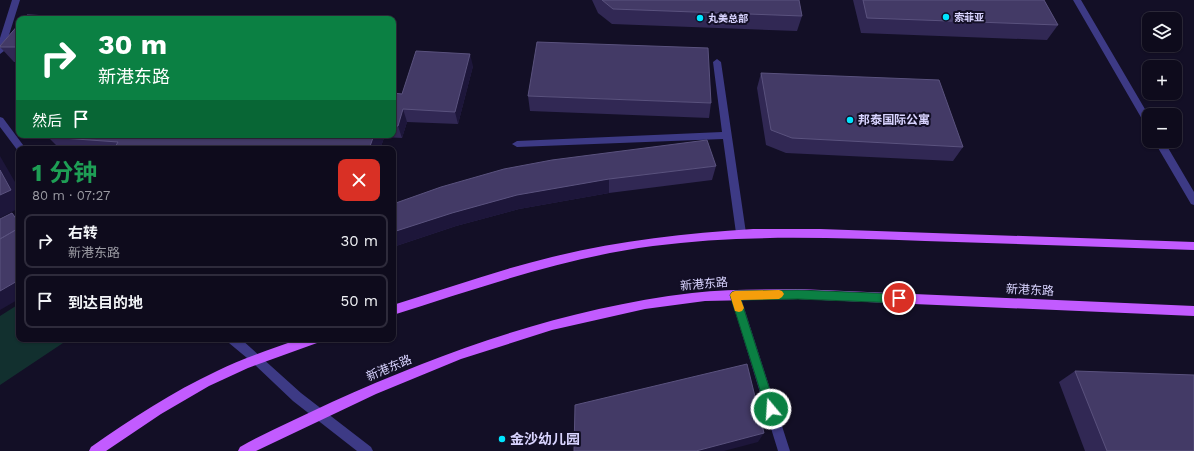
<!DOCTYPE html>
<html lang="zh">
<head>
<meta charset="utf-8">
<style>
  body { margin:0; font-family:"Work Sans","Noto Sans SC",sans-serif; background:#1c1929; color:#f1f3f6; height:100vh; display:flex; flex-direction:column; font-size:15px; white-space:nowrap }
  * { box-sizing:border-box; margin:0 }
  p { font-size:13px; color:#9b9ba3 }
  .icon { flex:none; width:22px; height:22px; fill:none; stroke:currentColor; stroke-width:2; stroke-linecap:round; stroke-linejoin:round }
  .map { position:relative; flex:1; overflow:hidden }
  .side { position:absolute; left:16px; top:146px; width:380px; height:196px; display:flex; flex-direction:column; background:#0e0b1c; border-radius:8px; box-shadow:0 1px 3px #0004,0 0 0 1px #2e2b3b }
  .side>* { flex:none }
  .guide { position:absolute; left:16px; top:16px; width:380px; height:122px; border-radius:8px; box-shadow:0 1px 3px #0004,0 0 0 1px #2e2b3b; background:#0b8043; color:#fff; overflow:hidden }
  .fabs { position:absolute; left:1142px; top:12px; display:grid; gap:8px }
  .fabs a { display:grid; place-items:center; width:40px; height:40px; border-radius:8px; background:#0e0b1c; box-shadow:0 1px 3px #0004,0 0 0 1px #2e2b3b; font-size:20px }
  .pin { position:absolute; display:grid; place-items:center; width:34px; height:34px; color:#fff; margin:-17px; border:2px solid #fff; border-radius:50%; box-shadow:0 1px 4px #0007 }
  .me { position:absolute; width:44px; margin:-22px; rotate:342deg; stroke-linejoin:round; filter:drop-shadow(0 0 3px #0008) }
  .turn { display:flex; align-items:center; gap:14px; height:84px; padding:0 16px; font-size:18px }
  .turn .icon { width:52px; height:52px; stroke-width:2.5 }
  .turn b { display:block; font-size:28px; line-height:34px }
  .then { display:flex; align-items:center; height:38px; padding:0 16px; background:#0003; gap:8px; font-size:15px }
  .round { display:grid; place-items:center; flex:none; width:42px; height:42px; border-radius:8px; background:#1c1929 }
  .summary { display:flex; align-items:center; justify-content:space-between; height:68px; padding:0 16px }
  h1 { font-size:24px; font-weight:700; line-height:30px; color:#1e9e55 }
  ul { padding:0; list-style:none }
  li { display:flex; align-items:center; gap:12px; height:54px; margin:0 8px 6px; padding:0 8px; border:2px solid #2e2b3b; border-radius:8px }
  li div { flex:1 }
  li b { display:block; font-size:15px }
  li em { font-style:normal }
  .map>svg:first-child { display:block }
  .green { fill:#12302f }
  .lines { fill:none; stroke-linecap:round; stroke-linejoin:round }
  .minor { fill:#3d3a85; fill-rule:evenodd }
  .tertiary { fill:#3d3a85; fill-rule:evenodd }
  .primary { fill:#c25bff; fill-rule:evenodd }
  .wall { fill:#312854 }
  .shaded-wall { fill:#1d163a }
  .building { fill:#433a66; stroke:#5a527e }
  .route { fill:#0b8043; stroke:#07532c }
  .slow { fill:#f59e0b }
  .poi-dot { fill:#00e5ff; stroke:#130f26; stroke-width:1.5 }
  .labels { text-anchor:middle; dominant-baseline:central; stroke-width:4; stroke-linejoin:round; paint-order:stroke }
  .far-poi-label { font-size:10px; font-weight:bold; fill:#d9d4ff; stroke:#130f26; text-anchor:start }
  .poi-label { font-size:12px; font-weight:bold; fill:#d9d4ff; stroke:#130f26; text-anchor:start }
  .street-label { font-size:12px; fill:#d9d4ff; stroke:#130f26 }
  .near-poi-label { font-size:14px; font-weight:bold; fill:#d9d4ff; stroke:#130f26; text-anchor:start }
</style>
</head>
<body>
<div class="map">
<svg width="1194" height="451" viewBox="0 0 1194 451">
  <rect width="100%" height="100%" fill="#130f26"/>
  <!-- green -->
  <path class="green" d="M 19,304 L 19,339 L 69,339 L 0,385 L 0,316 Z"/>
  <g class="lines">
    <!-- minor -->
    <path class="minor" d="M 12,0 L 20,0 L 4,51 L 0,54 L 0,38 Z
      M 717,59 L 721,62 L 746,233 L 745,236 L 741,237 L 737,236 L 736,233 L 723,139 L 517,147 L 512,144 L 517,141 L 722,132 L 713,62 Z
      M 0,117 L 3,118 L 26,149 L 19,149 L 19,152 L 18,151 L 0,127 Z
      M 735,290 L 739,292 L 740,295 L 790,451 L 778,451 L 730,295 L 731,292 Z
      M 227,339 L 241,339 L 301,393 L 371,447 L 373,451 L 357,451 L 293,401 L 253,363 L 229,343 Z"/>
    <!-- tertiary -->
    <path class="tertiary" d="M 1073,0 L 1081,0 L 1149,116 L 1149,127 L 1146,126 Z
      M 1154,141 L 1164,141 L 1194,192 L 1194,205 L 1191,204 Z"/>
    <!-- primary -->
    <path class="primary" d="M 753,229 L 820,229 L 1194,242 L 1194,250 C 1104,247 1015,244 925,241 C 834,238 743,234 653,246 C 563,258 479,288 393,315 L 393,305 C 446,289 498,270 552,257 C 618,241 685,233 753,229 Z
      M 798,289 L 1194,306 L 1194,316 L 798,299 L 705,301 L 645,309 L 552,330 L 461,359 L 376,394 L 256,451 L 238,451 L 240,447 C 270,430 301,417 332,402 C 447,350 566,308 692,293 C 727,289 763,290 798,289 Z
      M 299,339 L 319,339 L 317,343 L 248,368 L 209,386 L 161,414 L 106,451 L 89,451 L 91,447 C 131,419 172,392 217,371 C 243,358 272,349 299,339 Z"/>
  </g>
  <!-- wall -->
  <path class="wall" d="M 592,0 L 799,0 L 802,16 L 797,31 L 612,24 L 598,13 Z
    M 853,0 L 1044,0 L 1058,25 L 1047,40 L 861,33 Z
    M 19,24 L 19,62 L 14,62 L 0,47 L 0,46 Z
    M 473,66 L 458,124 L 407,122 L 402,138 L 383,137 L 384,138 L 380,149 L 60,149 L 48,137 L 288,136 L 288,135 L 393,135 L 393,93 L 402,94 Z
    M 761,73 L 963,147 L 953,161 L 786,153 L 766,145 L 757,88 Z
    M 528,96 L 711,103 L 709,118 L 530,111 Z
    M 716,166 L 712,180 L 609,193 L 519,209 L 456,226 L 393,247 L 393,204 Z
    M 1075,371 L 1194,451 L 1085,451 L 1059,382 Z"/>
  <!-- shaded-wall -->
  <path class="shaded-wall" d="M 470,54 L 473,66 L 458,124 L 455,112 Z
    M 403,109 L 407,122 L 402,138 L 398,126 Z
    M 374,135 L 382,135 L 384,138 L 380,149 L 369,149 Z
    M 0,156 L 19,189 L 19,208 L 0,218 Z
    M 609,179 L 609,193 L 519,209 L 456,226 L 393,247 L 393,232 L 452,213 L 517,195 Z
    M 12,213 L 19,218 L 19,223 Z
    M 19,280 L 19,299 L 0,310 L 0,291 Z
    M 764,433 L 758,442 L 724,451 L 696,451 Z"/>
  <!-- building -->
  <path class="building" d="M 602,0 L 799,0 L 802,16 L 613,9 Z
    M 863,0 L 1044,0 L 1058,25 L 867,18 Z
    M 27,15 L 124,19 L 24,19 Z
    M 19,24 L 19,47 L 0,47 L 0,46 Z
    M 537,42 L 708,48 L 711,103 L 528,96 Z
    M 416,51 L 470,54 L 455,112 L 403,109 L 398,126 L 393,126 L 393,93 L 402,94 Z
    M 761,73 L 939,80 L 963,147 L 792,138 L 771,130 Z
    M 49,135 L 268,135 L 288,136 L 288,135 L 374,135 L 369,149 L 114,149 L 118,142 L 48,137 Z
    M 707,140 L 716,166 L 609,179 L 517,195 L 452,213 L 393,232 L 393,204 L 441,187 L 504,169 L 552,160 Z
    M 0,170 L 11,190 L 0,195 Z
    M 12,213 L 19,223 L 19,228 L 0,239 L 0,219 Z
    M 19,228 L 19,280 L 0,291 L 0,239 Z
    M 747,364 L 764,433 L 696,451 L 574,451 L 575,405 Z
    M 1075,371 L 1194,375 L 1194,451 L 1107,451 Z"/>
  <!-- route -->
  <path class="route" d="M 798,290 L 899,294 L 902,295 L 904,298 L 902,301 L 899,303 L 798,299 L 741,300 L 776,409 L 775,413 L 771,414 L 767,413 L 766,409 L 730,295 L 732,292 L 735,291 Z"/>
  <!-- slow -->
  <path class="slow" d="M 779,290 L 782,291 L 784,294 L 782,297 L 779,299 L 741,300 L 744,308 L 742,311 L 739,312 L 735,311 L 730,295 L 732,292 L 735,291 Z"/>
  <!-- markers -->
  <g class="poi-dot">
    <circle cx="946" cy="17" r="4"/>
    <circle cx="700" cy="18" r="4"/>
    <circle cx="850" cy="120" r="4"/>
    <circle cx="502" cy="439" r="4"/>
  </g>
  <g class="labels">
    <!-- far-poi labels -->
    <g class="far-poi-label">
      <text x="954" y="17">索菲亚</text>
      <text x="708" y="18">丸美总部</text>
    </g>
    <!-- poi labels -->
    <g class="poi-label">
      <text x="858" y="120">邦泰国际公寓</text>
    </g>
    <!-- street labels -->
    <g class="street-label">
      <text transform="translate(704 284) rotate(-5)">新港东路</text>
      <text transform="translate(1030 290) rotate(3)">新港东路</text>
      <text transform="translate(389 368) rotate(-23)">新港东路</text>
    </g>
    <!-- near-poi labels -->
    <g class="near-poi-label">
      <text x="510" y="439">金沙幼儿园</text>
    </g>
  </g>
</svg>
<div class="fabs">
<a><svg class="icon" aria-label="layers" viewBox="0 0 24 24"><path d="M12 4l9 5-9 5-9-5zM3 14l9 5 9-5"/></svg></a>
<a>+</a>
<a>−</a>
</div>
<div class="pin" style="left:899px;top:298px;background:#d93025"><svg class="icon" aria-label="arrive" viewBox="0 0 24 24"><path d="M6 21V4h12l-3 4 3 4H6"/></svg></div>
<svg class="me" style="left:771px;top:409px" viewBox="-20 -20 40 40"><circle r="17" fill="#0b8043" stroke="#fff" stroke-width="3"/><path d="M0-11L8 9 0 5-8 9z" fill="#fff"/></svg>
<div class="guide">
<div class="turn"><svg class="icon" aria-label="right" viewBox="0 0 24 24"><path d="M7 20v-9h11M14 6l5 5-5 5"/></svg><div><b>30 m</b>新港东路</div></div>
<div class="then">然后<svg class="icon" aria-label="arrive" viewBox="0 0 24 24"><path d="M6 21V4h12l-3 4 3 4H6"/></svg></div>
</div>
<section class="side">
<div class="summary"><div><h1>1 分钟</h1><p>80 m · 07:27</p></div><a class="round" style="background:#d93025;color:#fff"><svg class="icon" aria-label="close" viewBox="0 0 24 24"><path d="M6 6l12 12M18 6L6 18"/></svg></a></div>
<ul>
<li><svg class="icon" aria-label="right" viewBox="0 0 24 24"><path d="M7 20v-9h11M14 6l5 5-5 5"/></svg><div><b>右转</b><p>新港东路</p></div><em>30 m</em></li>
<li><svg class="icon" aria-label="arrive" viewBox="0 0 24 24"><path d="M6 21V4h12l-3 4 3 4H6"/></svg><div><b>到达目的地</b></div><em>50 m</em></li>
</ul>
</section>
</div>
</body>
</html>
